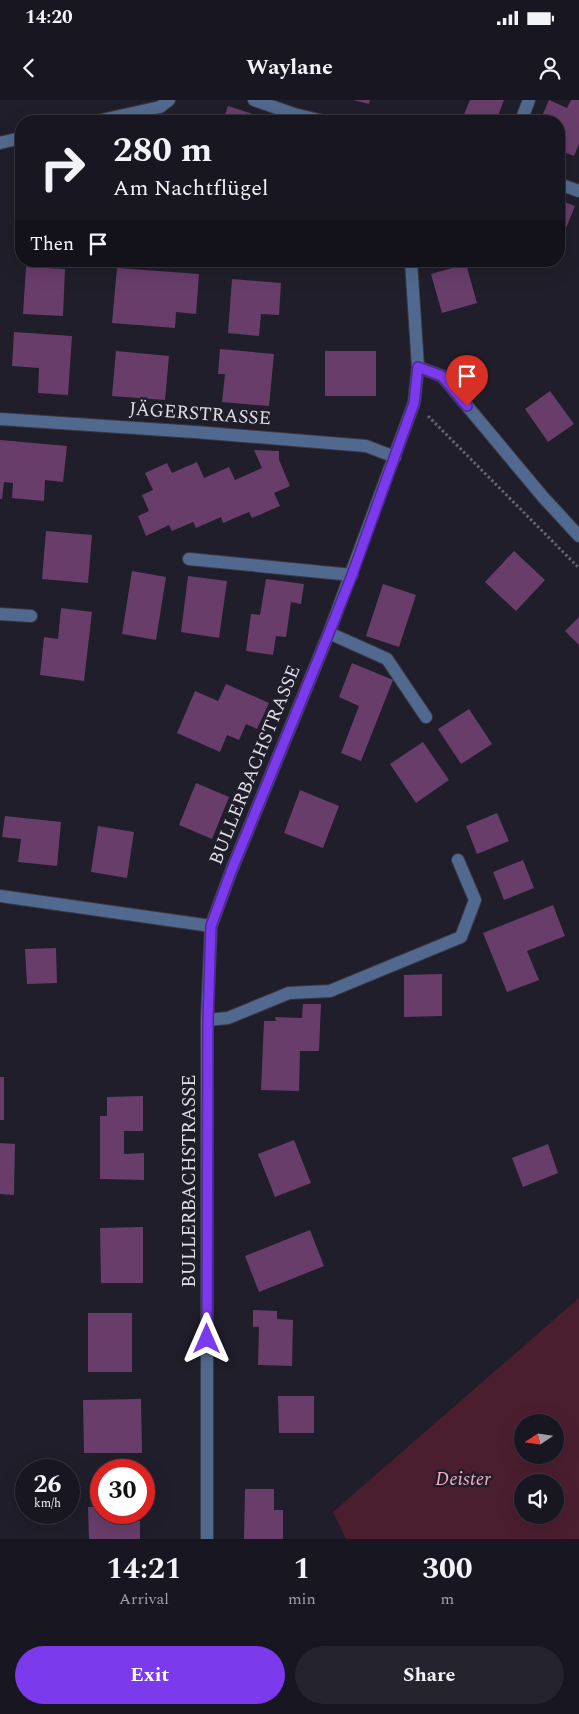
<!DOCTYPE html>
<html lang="en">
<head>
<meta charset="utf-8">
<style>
  body { margin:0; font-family:Spectral,serif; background:#25232d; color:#f1f3f6; height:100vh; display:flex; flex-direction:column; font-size:19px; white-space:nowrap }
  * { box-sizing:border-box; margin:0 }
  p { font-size:16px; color:#9f9fa5 }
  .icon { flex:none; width:28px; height:28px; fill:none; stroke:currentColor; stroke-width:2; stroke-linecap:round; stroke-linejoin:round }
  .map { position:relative; height:1439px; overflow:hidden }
  .drawer { display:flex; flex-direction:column; background:#181620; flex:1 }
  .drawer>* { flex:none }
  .guide { position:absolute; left:15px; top:15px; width:550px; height:152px; border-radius:20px; box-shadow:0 5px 20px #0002,0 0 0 1px #36353e; background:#181620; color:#f1f3f6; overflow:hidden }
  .needle { width:32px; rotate:257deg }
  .controls { position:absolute; left:514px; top:1314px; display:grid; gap:10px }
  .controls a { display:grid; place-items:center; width:50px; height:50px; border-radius:50%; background:#181620; box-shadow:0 5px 20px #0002,0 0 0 1px #36353e; font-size:25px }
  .speed { position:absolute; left:15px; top:1359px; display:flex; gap:10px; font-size:25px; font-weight:700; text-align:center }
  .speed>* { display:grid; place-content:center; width:65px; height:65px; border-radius:50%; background:#181620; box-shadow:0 5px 20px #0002,0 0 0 1px #36353e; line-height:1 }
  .speed small { font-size:12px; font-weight:400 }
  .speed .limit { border:8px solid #d22; background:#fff; color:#111 }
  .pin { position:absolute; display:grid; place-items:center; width:42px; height:42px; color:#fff; margin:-51px -21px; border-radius:50% 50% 50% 0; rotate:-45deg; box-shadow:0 0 5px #0007 }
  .pin .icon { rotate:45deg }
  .me { position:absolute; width:55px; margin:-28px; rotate:0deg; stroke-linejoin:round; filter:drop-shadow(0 0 4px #0008) }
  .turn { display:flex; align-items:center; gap:18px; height:105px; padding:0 15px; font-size:22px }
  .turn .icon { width:65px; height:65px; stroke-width:2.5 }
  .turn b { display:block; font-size:35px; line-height:42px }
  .then { display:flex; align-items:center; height:48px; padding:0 15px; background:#0003; gap:10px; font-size:19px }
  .eta { display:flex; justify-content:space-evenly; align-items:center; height:85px; text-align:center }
  .eta b { font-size:30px; font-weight:700; line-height:35px }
  .action { display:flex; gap:10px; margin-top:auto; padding:10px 15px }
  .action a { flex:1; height:58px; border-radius:30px; background:#7c3aed; color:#fff; font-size:20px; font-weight:700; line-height:58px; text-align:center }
  .action a+a { background:#25232d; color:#f1f3f6 }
  .status { display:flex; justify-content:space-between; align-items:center; height:35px; padding:0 25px; background:#181620; direction:ltr }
  .status svg { height:14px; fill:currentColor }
  header { display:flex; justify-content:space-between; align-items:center; height:65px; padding:0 15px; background:#181620; font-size:22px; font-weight:700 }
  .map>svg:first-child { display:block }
  .green { fill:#4b1e2f; fill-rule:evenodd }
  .building { fill:#683d6a }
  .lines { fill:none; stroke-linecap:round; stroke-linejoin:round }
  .minor-casing { stroke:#3b3944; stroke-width:14 }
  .path { stroke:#65636e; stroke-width:3; stroke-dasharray:2.5 2.5; stroke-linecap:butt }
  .minor { stroke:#52698f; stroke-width:12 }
  .route-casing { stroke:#51269a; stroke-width:12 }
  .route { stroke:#7c3aed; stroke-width:9 }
  .labels { text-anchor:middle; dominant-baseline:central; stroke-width:5; stroke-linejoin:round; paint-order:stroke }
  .street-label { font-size:19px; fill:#dfdee6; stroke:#201e2a }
  .park-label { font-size:19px; font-style:italic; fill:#faadc5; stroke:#201e2a }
</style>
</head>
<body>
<div class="status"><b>14:20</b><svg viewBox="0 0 49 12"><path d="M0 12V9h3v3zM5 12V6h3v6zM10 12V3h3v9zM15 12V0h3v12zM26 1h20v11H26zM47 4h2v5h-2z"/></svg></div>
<header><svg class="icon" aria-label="back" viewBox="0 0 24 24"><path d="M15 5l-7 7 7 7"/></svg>Waylane<svg class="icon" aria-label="person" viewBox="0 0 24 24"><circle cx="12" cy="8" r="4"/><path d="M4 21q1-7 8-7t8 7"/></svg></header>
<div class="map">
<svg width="579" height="1439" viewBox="0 0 579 1439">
  <rect width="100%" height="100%" fill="#201e2a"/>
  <!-- green -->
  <path class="green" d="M 579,1198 L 579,1439 L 346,1439 L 333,1412 ZM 522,1322 L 555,1322 L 555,1355 L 522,1355 ZM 522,1382 L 555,1382 L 555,1415 L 522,1415 Z"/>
  <!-- building -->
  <path class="building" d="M 353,0 L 370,0 L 369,4 Z
    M 470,0 L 504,0 L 496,21 L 469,21 L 462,19 Z
    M 549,0 L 567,8 L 571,0 L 579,0 L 579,44 L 574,56 L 559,50 L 559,21 L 540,21 Z
    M 228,6 L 275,21 L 223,21 Z
    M 559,100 L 575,106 L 559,145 Z
    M 466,164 L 477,203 L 442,213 L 431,174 Z
    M 26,167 L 65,169 L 63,216 L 23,214 Z
    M 117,168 L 199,174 L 196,214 L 176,212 L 175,228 L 112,223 Z
    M 232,179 L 281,183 L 279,215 L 261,214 L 259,236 L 228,233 Z
    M 14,232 L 72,236 L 68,295 L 38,293 L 39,268 L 12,266 Z
    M 220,249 L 274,254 L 269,306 L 222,302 L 225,274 L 218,274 Z
    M 116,251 L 169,256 L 165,300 L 112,296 Z
    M 325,251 L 376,251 L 376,296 L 325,296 Z
    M 550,291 L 574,324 L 548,342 L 525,309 Z
    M 0,340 L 67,346 L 63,382 L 45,380 L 44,401 L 12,398 L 13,383 L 4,382 L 2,399 L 0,399 Z
    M 254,350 L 279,351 L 279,360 L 290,386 L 274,393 L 280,406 L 252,418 L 249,412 L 223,423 L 221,417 L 196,428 L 193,422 L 172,431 L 169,425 L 146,436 L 138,416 L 149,411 L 142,395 L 153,390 L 145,373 L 167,363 L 172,373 L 197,362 L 204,378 L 229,367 L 235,380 L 262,368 Z
    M 46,431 L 92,435 L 88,483 L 42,479 Z
    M 514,451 L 545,480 L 516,511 L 485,482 Z
    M 132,471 L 166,477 L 156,540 L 122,534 Z
    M 188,476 L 227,481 L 219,538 L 181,532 Z
    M 266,479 L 304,484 L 301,504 L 291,502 L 286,537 L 276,536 L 273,555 L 246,551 L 251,514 L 260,515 Z
    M 383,484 L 416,495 L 399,547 L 366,536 Z
    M 61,508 L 92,512 L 84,581 L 40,575 L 44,537 L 58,539 Z
    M 579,517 L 579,545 L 565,531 Z
    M 352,563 L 393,580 L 361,661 L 341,653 L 359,606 L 339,597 Z
    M 226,584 L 269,603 L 257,629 L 246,624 L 239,640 L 227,635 L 220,652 L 177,633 L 195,591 L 218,601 Z
    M 469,609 L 492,644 L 461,664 L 438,629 Z
    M 423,642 L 449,680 L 416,703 L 390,664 Z
    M 196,683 L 229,697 L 212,739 L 179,725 Z
    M 300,690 L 339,706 L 323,748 L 284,733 Z
    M 497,713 L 509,741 L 477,754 L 466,726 Z
    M 5,716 L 61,722 L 57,766 L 18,762 L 21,739 L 2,737 Z
    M 98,726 L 134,732 L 127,778 L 91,772 Z
    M 523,760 L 534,788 L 504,800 L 493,772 Z
    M 553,805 L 565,836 L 527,851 L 539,880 L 507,892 L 483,833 Z
    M 56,848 L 57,883 L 27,884 L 25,849 Z
    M 442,874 L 442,916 L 404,917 L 404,875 Z
    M 303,904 L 321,904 L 319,951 L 300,951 L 299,991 L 261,990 L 264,921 L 276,921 L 275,917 L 302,918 Z
    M 0,977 L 4,977 L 4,1020 L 0,1020 Z
    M 143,996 L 143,1031 L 124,1031 L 124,1054 L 144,1053 L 144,1080 L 100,1079 L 100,1016 L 107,1016 L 107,997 Z
    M 294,1040 L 311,1083 L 275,1097 L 258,1054 Z
    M 0,1043 L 15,1044 L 14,1095 L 0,1094 Z
    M 548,1044 L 558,1073 L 523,1087 L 512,1058 Z
    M 143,1127 L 143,1183 L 101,1183 L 100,1128 Z
    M 310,1130 L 324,1166 L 259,1192 L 245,1156 Z
    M 253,1210 L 277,1211 L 277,1219 L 293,1220 L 292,1266 L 258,1265 L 259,1227 L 253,1227 Z
    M 88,1213 L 132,1213 L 132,1272 L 88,1272 Z
    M 278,1296 L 314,1296 L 314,1333 L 279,1333 Z
    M 141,1299 L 142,1353 L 84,1353 L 83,1300 Z
    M 245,1389 L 274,1389 L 274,1410 L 283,1410 L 283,1439 L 244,1439 Z
    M 88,1407 L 101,1407 L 101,1412 L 121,1412 L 121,1421 L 140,1421 L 140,1439 L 89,1439 Z"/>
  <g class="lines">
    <!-- minor casing -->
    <g class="minor-casing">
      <path id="minor" d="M 254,0 L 294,14 L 323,21
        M 97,21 L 160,7 L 169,0
        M 521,21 L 529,0
        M 0,43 L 21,38
        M 559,84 L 579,91
        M 418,267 L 442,276 L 543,397 L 579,436
        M 0,319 L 195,332 L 366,346 L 395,357
        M 189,459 L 352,475
        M 0,514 L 31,516
        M 329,533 L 387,559 L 426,617
        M 0,796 L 211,826
        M 207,920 L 228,918 L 289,893 L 330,891 L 461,837 L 475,800 L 458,760
        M 207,1439 L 207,920 L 211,826 L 232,769 L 329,533 L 414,303 L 418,267 L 411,161"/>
    </g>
    <!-- path -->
    <path class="path" d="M 428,316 L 579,468"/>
    <!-- minor -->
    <use href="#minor" class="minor"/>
  </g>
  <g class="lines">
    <!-- route casing -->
    <g class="route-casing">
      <path id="route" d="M 207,1239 L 208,920 L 211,826 L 232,769 L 329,533 L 352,475 L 414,303 L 418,267 L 442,276 L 467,306"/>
    </g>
    <!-- route -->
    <use href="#route" class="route"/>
  </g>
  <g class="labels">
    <!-- street labels -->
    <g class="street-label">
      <text transform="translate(200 314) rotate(4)">JÄGERSTRASSE</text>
      <text transform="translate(255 665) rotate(-68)">BULLERBACHSTRASSE</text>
      <text transform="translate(189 1081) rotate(-90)">BULLERBACHSTRASSE</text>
    </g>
    <!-- park labels -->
    <g class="park-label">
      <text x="463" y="1379">Deister</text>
    </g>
  </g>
</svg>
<div class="controls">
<a><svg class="needle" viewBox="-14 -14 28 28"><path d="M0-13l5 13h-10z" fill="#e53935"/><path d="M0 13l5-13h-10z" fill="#9f9fa5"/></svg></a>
<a><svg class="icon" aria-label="sound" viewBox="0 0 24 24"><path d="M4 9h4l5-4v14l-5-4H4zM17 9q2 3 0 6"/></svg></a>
</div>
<div class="speed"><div>26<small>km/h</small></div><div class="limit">30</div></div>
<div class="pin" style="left:467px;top:306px;background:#d93025"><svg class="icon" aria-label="arrive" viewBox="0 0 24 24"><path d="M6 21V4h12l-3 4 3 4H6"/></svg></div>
<svg class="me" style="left:207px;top:1239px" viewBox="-20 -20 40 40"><path d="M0-17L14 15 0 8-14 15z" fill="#7c3aed" stroke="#fff" stroke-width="4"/></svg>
<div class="guide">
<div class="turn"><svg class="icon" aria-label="right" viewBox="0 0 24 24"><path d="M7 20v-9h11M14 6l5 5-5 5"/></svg><div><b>280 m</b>Am Nachtflügel</div></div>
<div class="then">Then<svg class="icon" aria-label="arrive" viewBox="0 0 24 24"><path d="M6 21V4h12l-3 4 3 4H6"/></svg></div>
</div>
</div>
<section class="drawer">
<div class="eta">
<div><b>14:21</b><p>Arrival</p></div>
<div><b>1</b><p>min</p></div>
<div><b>300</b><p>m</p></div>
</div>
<div class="action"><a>Exit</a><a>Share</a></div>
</section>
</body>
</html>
